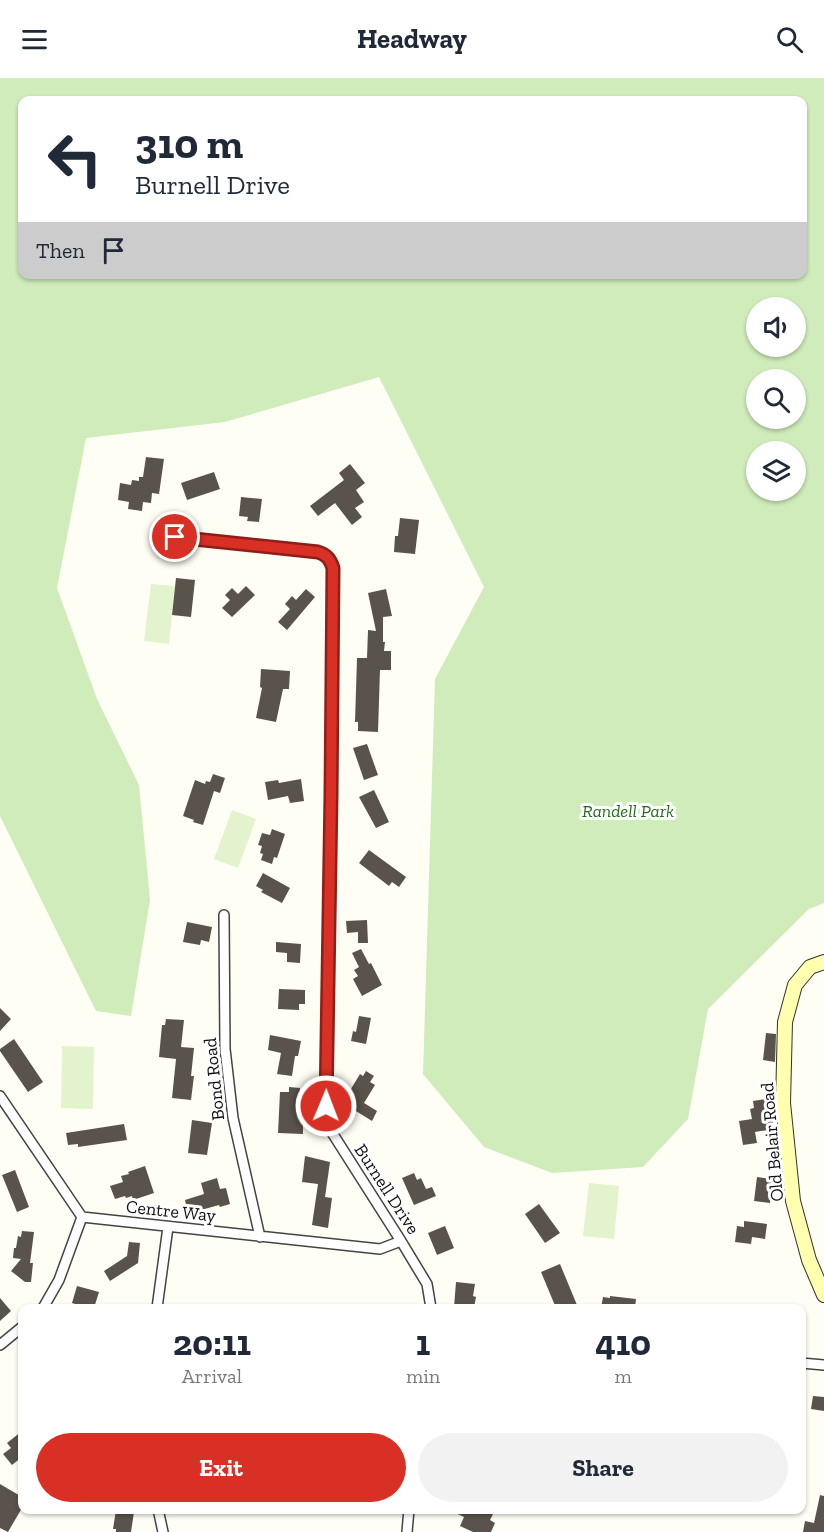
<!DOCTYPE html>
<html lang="en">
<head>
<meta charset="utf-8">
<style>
  body { margin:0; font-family:"Zilla Slab",serif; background:#f2f2f3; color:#1f2937; height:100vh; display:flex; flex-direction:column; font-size:22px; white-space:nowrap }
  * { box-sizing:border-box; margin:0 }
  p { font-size:20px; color:#747a83 }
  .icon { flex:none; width:33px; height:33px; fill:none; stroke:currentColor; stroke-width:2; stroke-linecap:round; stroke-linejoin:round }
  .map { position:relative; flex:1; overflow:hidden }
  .side { position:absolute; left:18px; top:1226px; width:788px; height:210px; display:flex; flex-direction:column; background:#fff; border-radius:12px; box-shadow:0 2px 4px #0004 }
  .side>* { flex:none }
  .guide { position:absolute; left:18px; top:18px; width:789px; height:183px; border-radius:12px; box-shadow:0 2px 4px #0004; background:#fff; color:#1f2937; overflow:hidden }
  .tools { position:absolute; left:746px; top:219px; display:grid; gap:12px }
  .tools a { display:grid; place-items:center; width:60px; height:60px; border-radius:50%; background:#fff; box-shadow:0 2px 4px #0004; font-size:30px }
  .pin { position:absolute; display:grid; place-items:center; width:51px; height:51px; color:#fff; margin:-26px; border:3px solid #fff; border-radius:50%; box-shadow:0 2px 6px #0007 }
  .me { position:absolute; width:66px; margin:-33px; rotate:1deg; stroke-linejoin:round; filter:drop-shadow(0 0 4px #0008) }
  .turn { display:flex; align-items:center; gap:21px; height:126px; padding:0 18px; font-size:27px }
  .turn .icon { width:78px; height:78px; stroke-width:2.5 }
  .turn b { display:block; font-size:42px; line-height:51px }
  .then { display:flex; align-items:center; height:57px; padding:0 18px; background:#0003; gap:12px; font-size:22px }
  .eta { display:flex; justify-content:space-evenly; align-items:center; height:102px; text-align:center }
  .eta b { font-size:36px; font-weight:700; line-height:42px }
  .button { display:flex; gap:12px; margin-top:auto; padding:12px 18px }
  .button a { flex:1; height:69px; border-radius:36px; background:#d93025; color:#fff; font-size:24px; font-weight:700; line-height:69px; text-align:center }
  .button a+a { background:#f2f2f3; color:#1f2937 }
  header { display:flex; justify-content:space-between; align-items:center; height:78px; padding:0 18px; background:#fff; font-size:27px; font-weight:700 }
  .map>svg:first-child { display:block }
  .green { fill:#cfecba; fill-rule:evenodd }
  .pitch { fill:#e2f3cd }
  .building { fill:#5a534c }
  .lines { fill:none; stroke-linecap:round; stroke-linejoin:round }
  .minor-casing { stroke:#434343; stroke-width:12 }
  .secondary-casing { stroke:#323232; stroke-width:16 }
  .minor { stroke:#fff; stroke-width:9 }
  .secondary { stroke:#ffffaf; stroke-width:14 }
  .route-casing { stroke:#8d1f18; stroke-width:15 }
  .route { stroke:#d93025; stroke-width:10 }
  .labels { text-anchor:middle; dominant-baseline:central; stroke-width:6; stroke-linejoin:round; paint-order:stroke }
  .park-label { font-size:18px; font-style:italic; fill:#246d1c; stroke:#fff }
  .street-label { font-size:18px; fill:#101010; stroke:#fff }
</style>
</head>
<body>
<header><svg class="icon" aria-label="menu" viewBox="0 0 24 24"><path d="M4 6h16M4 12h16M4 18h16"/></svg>Headway<svg class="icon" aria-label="search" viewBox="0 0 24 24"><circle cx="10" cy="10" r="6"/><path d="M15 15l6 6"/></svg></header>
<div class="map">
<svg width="824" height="1454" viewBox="0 0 824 1454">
  <rect width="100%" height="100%" fill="#fffef4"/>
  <!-- green -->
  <path class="green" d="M 0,0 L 824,0 L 824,825 L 809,831 L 708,931 L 688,1041 L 643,1089 L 552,1095 L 484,1069 L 423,996 L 435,601 L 484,509 L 379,299 L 225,344 L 86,360 L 57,510 L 97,621 L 139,707 L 150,822 L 131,938 L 96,933 L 0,738 ZM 22,22 L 802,22 L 802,196 L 22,196 ZM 756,230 L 795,230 L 795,268 L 756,268 ZM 756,302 L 795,302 L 795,340 L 756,340 ZM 756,374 L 795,374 L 795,412 L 756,412 Z"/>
  <!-- pitch -->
  <path class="pitch" d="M 151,506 L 175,508 L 169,566 L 144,563 Z
    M 232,732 L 256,741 L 238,790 L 214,781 Z
    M 62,968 L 94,969 L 93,1031 L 61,1030 Z
    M 589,1105 L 619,1108 L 614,1161 L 583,1158 Z"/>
  <!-- building -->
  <path class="building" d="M 146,379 L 164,381 L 159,416 L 152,415 L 151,425 L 143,424 L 142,433 L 128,431 L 129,424 L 118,422 L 120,405 L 131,407 L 132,402 L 139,403 L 139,399 L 143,399 Z
    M 350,386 L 365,405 L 356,412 L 364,424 L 355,430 L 362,439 L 352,447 L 335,425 L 318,438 L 310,428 L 344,402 L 339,395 Z
    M 214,394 L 220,411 L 187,422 L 181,405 Z
    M 241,419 L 262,421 L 259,444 L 247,443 L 248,439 L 239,438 Z
    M 400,440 L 419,442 L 415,476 L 394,474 L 395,458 L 398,458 Z
    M 176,500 L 195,502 L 191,539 L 172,537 Z
    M 246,508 L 255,517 L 232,539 L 222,530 L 230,522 L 225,517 L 232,510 L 238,516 Z
    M 306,511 L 315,519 L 287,552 L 278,544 L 290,531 L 285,526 L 292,518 L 296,522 Z
    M 386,511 L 392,538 L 383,539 L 383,564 L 385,564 L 384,573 L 391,573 L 391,592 L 380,592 L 378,654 L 358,653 L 358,644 L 355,644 L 357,580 L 367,580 L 368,552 L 376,553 L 368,515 Z
    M 261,591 L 290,593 L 289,611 L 283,611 L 276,644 L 256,640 L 262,610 L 260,609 Z
    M 367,666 L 378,697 L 364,702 L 353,670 Z
    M 213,696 L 225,700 L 220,715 L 214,713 L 203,747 L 193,744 L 194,742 L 183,738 L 195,702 L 205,706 L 206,703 L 210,704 Z
    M 301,701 L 304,723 L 290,725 L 288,718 L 268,722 L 265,704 L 278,702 L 279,705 Z
    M 374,712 L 389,744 L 376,750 L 359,719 Z
    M 272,751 L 285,756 L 277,780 L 274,779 L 272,786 L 261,782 L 263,776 L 260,775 L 262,768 L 258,767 L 262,755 L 270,757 Z
    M 369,772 L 406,799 L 399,809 L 392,804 L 389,808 L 359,785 Z
    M 263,795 L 290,810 L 282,825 L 261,814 L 263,812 L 256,808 Z
    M 367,842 L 368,865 L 358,865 L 358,854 L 347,855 L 346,843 Z
    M 187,844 L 212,849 L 209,864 L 201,862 L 200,867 L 183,864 Z
    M 276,864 L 301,866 L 300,885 L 287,884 L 287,875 L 276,874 Z
    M 361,871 L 369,886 L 371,885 L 382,907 L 362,918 L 353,901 L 358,898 L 354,892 L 359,889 L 352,875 Z
    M 279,911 L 305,912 L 305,926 L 299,926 L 299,932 L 278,931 Z
    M 0,930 L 11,941 L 0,953 Z
    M 359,938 L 371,940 L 366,966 L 351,963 L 353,953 L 356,954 Z
    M 166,941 L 184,942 L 181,969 L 194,970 L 191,998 L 194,998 L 191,1022 L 172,1020 L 176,981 L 159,979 L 162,947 L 165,947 Z
    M 766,955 L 776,956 L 775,984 L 763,982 Z
    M 270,957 L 301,963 L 298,978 L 295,978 L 292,998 L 277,996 L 281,975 L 268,972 Z
    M 14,961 L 43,1004 L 28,1014 L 0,973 L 0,971 Z
    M 366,993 L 374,998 L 370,1004 L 375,1007 L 364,1025 L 377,1033 L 372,1043 L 351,1030 L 348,1034 L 340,1029 L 360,996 L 363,998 Z
    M 289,1009 L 300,1010 L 299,1037 L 303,1037 L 303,1056 L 278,1055 L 280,1014 L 289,1014 Z
    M 766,1021 L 768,1032 L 770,1031 L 774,1051 L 755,1054 L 757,1065 L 743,1067 L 739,1043 L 752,1041 L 750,1031 L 754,1030 L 753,1023 Z
    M 192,1042 L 212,1045 L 207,1077 L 188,1075 Z
    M 124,1046 L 127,1062 L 78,1069 L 78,1066 L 68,1067 L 66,1055 Z
    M 305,1078 L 330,1084 L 325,1119 L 332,1120 L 328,1150 L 312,1147 L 318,1106 L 302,1104 Z
    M 145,1088 L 154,1115 L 133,1122 L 132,1118 L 126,1120 L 125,1118 L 115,1121 L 110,1108 L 123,1104 L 121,1098 L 129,1096 L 128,1094 Z
    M 15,1092 L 29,1129 L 17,1134 L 2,1097 Z
    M 414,1095 L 417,1102 L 421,1100 L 426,1111 L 432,1109 L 436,1118 L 414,1127 L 402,1100 Z
    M 757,1099 L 773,1101 L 770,1125 L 754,1123 Z
    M 217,1100 L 220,1111 L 226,1110 L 230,1126 L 220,1129 L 219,1127 L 201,1132 L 200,1128 L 187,1131 L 185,1122 L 204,1116 L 201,1105 Z
    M 539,1126 L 560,1155 L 545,1165 L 525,1136 Z
    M 744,1143 L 767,1146 L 765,1161 L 752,1159 L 751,1166 L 735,1164 L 737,1148 L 744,1149 Z
    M 445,1148 L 454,1170 L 437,1177 L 428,1155 Z
    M 22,1153 L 34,1154 L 30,1185 L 33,1185 L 31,1204 L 25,1204 L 11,1193 L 21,1181 L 13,1180 L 14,1170 L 16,1170 L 18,1158 L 21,1159 Z
    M 129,1164 L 140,1165 L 138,1185 L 110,1203 L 104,1193 L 127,1178 Z
    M 560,1186 L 577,1227 L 571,1230 L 556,1230 L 541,1194 Z
    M 456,1204 L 475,1206 L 473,1218 L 476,1219 L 474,1230 L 454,1229 Z
    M 77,1208 L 99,1214 L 94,1230 L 74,1230 L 75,1226 L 72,1225 Z
    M 610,1218 L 636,1221 L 635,1230 L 601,1230 L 603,1219 L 610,1220 Z
    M 0,1220 L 11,1233 L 0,1243 Z
    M 813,1318 L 824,1319 L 824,1333 L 811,1331 Z
    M 22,1353 L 22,1379 L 12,1387 L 3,1376 L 11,1370 L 7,1365 Z
    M 0,1406 L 22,1419 L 22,1430 L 8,1454 L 0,1450 Z
    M 820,1417 L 824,1418 L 824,1454 L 803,1454 L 805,1443 L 814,1445 Z
    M 447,1431 L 484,1431 L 493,1436 L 490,1442 L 495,1445 L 491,1454 L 473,1454 L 460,1448 L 464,1439 Z
    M 116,1432 L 134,1434 L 131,1454 L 116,1454 L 116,1451 L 113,1451 Z"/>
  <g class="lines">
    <!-- minor casing -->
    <g class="minor-casing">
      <path id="minor" d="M 175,459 L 318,474 C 327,477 330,481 333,490 L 327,1038 L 331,1053 L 401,1163 L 427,1206 L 431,1230
        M 224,837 L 225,971 L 233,1040 L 260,1159
        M 0,1018 L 82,1139 L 380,1171 L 401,1163
        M 43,1230 L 59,1202 L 82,1139
        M 157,1230 L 168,1149
        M 0,1267 L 22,1249
        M 801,1285 L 824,1287
        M 158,1431 L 163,1454
        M 407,1454 L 409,1431"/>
    </g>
    <!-- secondary casing -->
    <g class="secondary-casing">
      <path id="secondary" d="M 824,884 L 810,889 L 795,907 L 785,944 L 783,1025 L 793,1123 L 809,1182 L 824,1217"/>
    </g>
    <!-- minor -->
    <use href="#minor" class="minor"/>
    <!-- secondary -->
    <use href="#secondary" class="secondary"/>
  </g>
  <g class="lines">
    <!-- route casing -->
    <g class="route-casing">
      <path id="route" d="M 175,459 L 318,474 C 327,477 330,481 333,490 L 331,717 L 326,1028"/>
    </g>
    <!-- route -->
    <use href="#route" class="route"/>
  </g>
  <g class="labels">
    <!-- park labels -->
    <g class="park-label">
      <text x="628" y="733">Randell Park</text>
    </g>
    <!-- street labels -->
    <g class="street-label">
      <text transform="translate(214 1001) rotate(-96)">Bond Road</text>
      <text transform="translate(772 1064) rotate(-95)">Old Belair Road</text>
      <text transform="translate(387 1111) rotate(57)">Burnell Drive</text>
      <text transform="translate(171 1133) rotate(6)">Centre Way</text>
    </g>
  </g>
</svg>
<div class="tools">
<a><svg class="icon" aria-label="sound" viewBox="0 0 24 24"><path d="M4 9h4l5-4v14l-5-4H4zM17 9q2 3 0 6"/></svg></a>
<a><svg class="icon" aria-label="search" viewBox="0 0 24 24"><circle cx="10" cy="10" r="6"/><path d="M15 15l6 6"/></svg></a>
<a><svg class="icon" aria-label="layers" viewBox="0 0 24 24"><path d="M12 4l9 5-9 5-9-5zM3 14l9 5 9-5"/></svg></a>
</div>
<div class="pin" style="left:175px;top:459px;background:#d93025"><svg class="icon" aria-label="arrive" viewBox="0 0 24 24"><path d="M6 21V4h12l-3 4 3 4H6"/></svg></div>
<svg class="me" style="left:326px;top:1028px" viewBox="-20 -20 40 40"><circle r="17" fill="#d93025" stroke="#fff" stroke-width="3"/><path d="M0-11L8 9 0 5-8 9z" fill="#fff"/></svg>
<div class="guide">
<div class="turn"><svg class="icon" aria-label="left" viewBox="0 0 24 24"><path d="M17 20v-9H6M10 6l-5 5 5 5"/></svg><div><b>310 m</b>Burnell Drive</div></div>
<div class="then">Then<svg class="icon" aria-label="arrive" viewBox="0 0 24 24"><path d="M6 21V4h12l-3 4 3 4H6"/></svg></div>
</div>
<section class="side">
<div class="eta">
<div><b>20:11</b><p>Arrival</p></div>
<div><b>1</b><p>min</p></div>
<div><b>410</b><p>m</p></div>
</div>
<div class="button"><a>Exit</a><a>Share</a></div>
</section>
</div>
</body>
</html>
